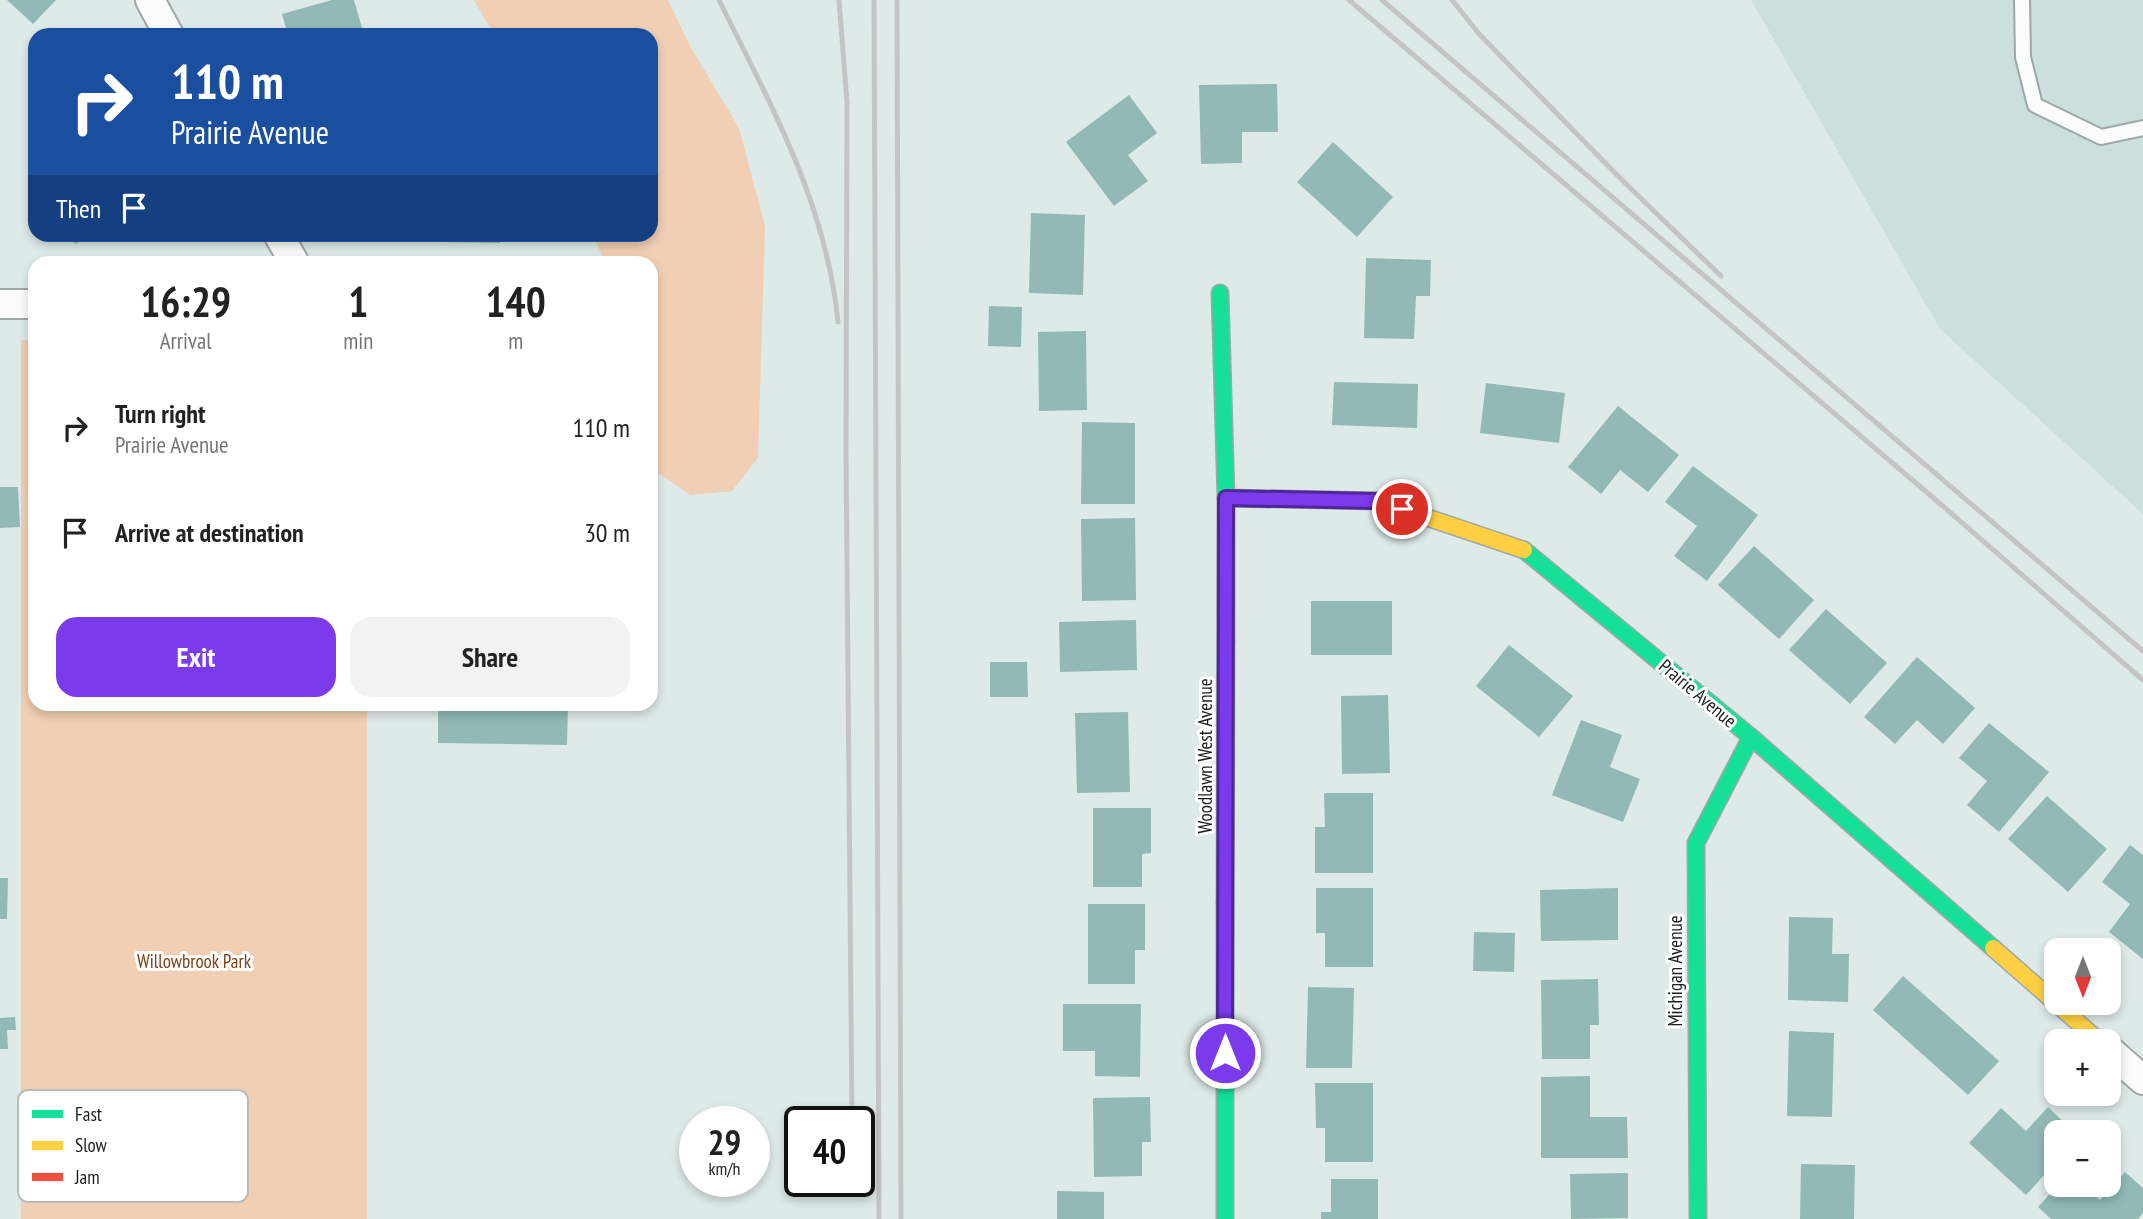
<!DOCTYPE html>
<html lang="en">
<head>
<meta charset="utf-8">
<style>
  body { margin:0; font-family:"PT Sans Narrow",sans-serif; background:#f2f2f2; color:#222; height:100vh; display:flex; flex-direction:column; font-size:26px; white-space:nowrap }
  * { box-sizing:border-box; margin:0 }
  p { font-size:23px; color:#767676 }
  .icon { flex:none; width:38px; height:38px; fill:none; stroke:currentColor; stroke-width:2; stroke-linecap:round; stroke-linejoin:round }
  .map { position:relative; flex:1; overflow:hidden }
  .panel { position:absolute; left:28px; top:256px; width:630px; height:455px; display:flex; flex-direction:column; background:#fff; border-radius:21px; box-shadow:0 4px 10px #0003 }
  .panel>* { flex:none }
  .banner { position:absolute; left:28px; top:28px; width:630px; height:214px; border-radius:21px; box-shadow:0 4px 10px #0003; background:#1a4fa0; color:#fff; overflow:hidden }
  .needle { width:46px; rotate:180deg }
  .tools { position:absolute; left:2044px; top:938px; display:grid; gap:14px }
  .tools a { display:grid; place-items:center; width:77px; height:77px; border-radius:14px; background:#fff; box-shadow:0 4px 10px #0003; font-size:35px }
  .speed { position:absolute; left:679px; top:1106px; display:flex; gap:14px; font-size:35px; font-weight:700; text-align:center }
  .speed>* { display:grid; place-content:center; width:91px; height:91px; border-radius:50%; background:#fff; box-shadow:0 4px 10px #0003; line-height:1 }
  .speed small { font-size:18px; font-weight:400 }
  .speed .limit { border:4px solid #111; border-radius:10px; background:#fff; color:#111 }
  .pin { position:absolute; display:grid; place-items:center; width:60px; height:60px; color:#fff; margin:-30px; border:4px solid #fff; border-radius:50%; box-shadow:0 2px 7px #0007 }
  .me { position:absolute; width:77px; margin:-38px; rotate:0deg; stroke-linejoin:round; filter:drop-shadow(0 0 5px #0008) }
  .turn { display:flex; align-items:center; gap:24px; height:147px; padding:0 28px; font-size:32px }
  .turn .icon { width:91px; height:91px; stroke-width:2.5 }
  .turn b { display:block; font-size:49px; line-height:60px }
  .then { display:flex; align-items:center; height:66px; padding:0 28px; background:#0003; gap:14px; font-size:26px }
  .eta { display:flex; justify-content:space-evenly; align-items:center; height:119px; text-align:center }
  .eta b { font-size:42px; font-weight:700; line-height:49px }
  .button { display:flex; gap:14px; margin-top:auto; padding:14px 28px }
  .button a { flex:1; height:80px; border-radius:21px; background:#7c3aed; color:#fff; font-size:28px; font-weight:700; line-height:80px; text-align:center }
  .button a+a { background:#f2f2f2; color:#222 }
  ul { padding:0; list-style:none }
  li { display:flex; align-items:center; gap:21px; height:105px; padding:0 28px }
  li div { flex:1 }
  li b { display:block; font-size:26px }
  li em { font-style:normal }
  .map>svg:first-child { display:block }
  .built { fill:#cbdfdd }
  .green { fill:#f0cfb4 }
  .building { fill:#92b9b6 }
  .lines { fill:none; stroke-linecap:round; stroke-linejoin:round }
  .lane-casing { stroke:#9fa7a7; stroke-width:18 }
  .street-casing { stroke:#9fa7a7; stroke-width:32 }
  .fast-casing { stroke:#9fa7a7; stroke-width:19 }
  .slow-casing { stroke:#9fa7a7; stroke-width:19 }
  .jam-casing { stroke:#9fa7a7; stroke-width:19 }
  .lane { stroke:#fafcfc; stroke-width:14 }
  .street { stroke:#fafcfc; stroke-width:28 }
  .fast { stroke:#16e098; stroke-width:16 }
  .slow { stroke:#ffcf43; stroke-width:16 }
  .jam { stroke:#f24e42; stroke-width:16 }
  .rail { stroke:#c3c5c5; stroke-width:5 }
  .route-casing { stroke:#51269a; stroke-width:18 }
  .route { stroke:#7c3aed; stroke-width:12 }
  .labels { text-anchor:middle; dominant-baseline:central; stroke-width:6; stroke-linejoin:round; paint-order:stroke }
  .street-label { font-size:19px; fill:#171e1d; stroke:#fff }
  .park-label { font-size:19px; fill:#7b4317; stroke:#fff }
  .key { fill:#fff; stroke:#b9bcbb; stroke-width:2 }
  .key-label { font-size:19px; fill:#171e1d }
</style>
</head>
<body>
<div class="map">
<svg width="2143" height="1219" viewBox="0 0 2143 1219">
  <rect width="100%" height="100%" fill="#deeae8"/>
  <!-- built -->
  <path class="built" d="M 1751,0 L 2143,0 L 2143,514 L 1940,329 Z"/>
  <!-- green -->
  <path class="green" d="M 474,0 L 668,0 L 690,46 L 739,128 L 765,226 L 758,458 L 732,491 L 690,495 L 657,472 L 651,454 L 651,262 L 605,262 L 593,235 L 651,234 L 651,35 L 494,35 Z
    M 21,340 L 35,340 L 35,704 L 367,704 L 367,1219 L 21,1219 Z"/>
  <!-- building -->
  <path class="building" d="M 7,0 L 56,0 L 33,24 Z
    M 332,0 L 354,0 L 364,35 L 288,35 L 282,14 Z
    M 1277,84 L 1278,132 L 1242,132 L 1242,163 L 1201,164 L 1199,85 Z
    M 1129,95 L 1157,133 L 1128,155 L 1148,181 L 1114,206 L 1066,142 Z
    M 1333,142 L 1393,197 L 1357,237 L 1297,182 Z
    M 1031,213 L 1085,215 L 1083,295 L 1029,293 Z
    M 70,234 L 97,234 L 75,244 Z
    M 381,234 L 500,234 L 500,243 L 381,241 Z
    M 1366,258 L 1431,260 L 1430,296 L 1416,296 L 1414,339 L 1364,338 Z
    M 989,306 L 1022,307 L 1021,347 L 988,346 Z
    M 1086,331 L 1087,410 L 1039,411 L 1038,332 Z
    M 1334,382 L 1418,384 L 1417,428 L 1332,425 Z
    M 1486,383 L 1565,393 L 1559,443 L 1480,433 Z
    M 1618,406 L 1679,455 L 1648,492 L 1620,470 L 1601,494 L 1568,467 Z
    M 1082,422 L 1135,423 L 1135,504 L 1081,504 Z
    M 1693,466 L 1758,515 L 1707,581 L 1674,556 L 1697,526 L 1665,502 Z
    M 0,487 L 18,487 L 20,527 L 0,528 Z
    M 1135,518 L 1136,600 L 1082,601 L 1081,519 Z
    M 1754,546 L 1814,600 L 1779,639 L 1718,585 Z
    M 1311,601 L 1392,601 L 1392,655 L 1311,655 Z
    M 1826,609 L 1887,663 L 1850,704 L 1789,650 Z
    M 1136,620 L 1137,670 L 1060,672 L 1059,622 Z
    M 1509,645 L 1573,696 L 1539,737 L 1476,686 Z
    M 1917,657 L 1975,708 L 1943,744 L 1917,720 L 1895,744 L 1864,717 Z
    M 990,662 L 1027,662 L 1028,697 L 990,697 Z
    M 1388,695 L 1390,773 L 1342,774 L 1341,696 Z
    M 438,704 L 568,704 L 567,745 L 438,743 Z
    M 1128,712 L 1130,792 L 1077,793 L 1075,713 Z
    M 1581,720 L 1622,735 L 1610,767 L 1640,779 L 1623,822 L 1552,795 Z
    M 1989,723 L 2049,772 L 1999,832 L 1967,805 L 1987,781 L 1959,758 Z
    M 1324,793 L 1373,793 L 1373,873 L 1315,873 L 1315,827 L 1325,827 Z
    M 2047,796 L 2107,849 L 2068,892 L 2008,839 Z
    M 1093,808 L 1151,808 L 1151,853 L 1142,854 L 1142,887 L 1093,887 Z
    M 2130,845 L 2143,855 L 2143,959 L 2109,932 L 2130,904 L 2102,882 Z
    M 0,878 L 8,878 L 7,919 L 0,919 Z
    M 1316,888 L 1373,888 L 1373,967 L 1325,967 L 1325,933 L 1316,933 Z
    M 1618,888 L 1618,940 L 1541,941 L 1540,890 Z
    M 1088,904 L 1145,904 L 1145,950 L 1135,950 L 1135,984 L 1088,984 Z
    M 1789,917 L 1833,918 L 1832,954 L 1849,954 L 1848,1002 L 1788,1000 Z
    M 1474,932 L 1515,933 L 1514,972 L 1473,971 Z
    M 1903,976 L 1999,1061 L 1968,1095 L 1873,1010 Z
    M 1598,979 L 1599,1025 L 1590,1025 L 1590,1059 L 1542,1059 L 1541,980 Z
    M 1308,987 L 1354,988 L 1352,1068 L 1306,1068 Z
    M 1063,1004 L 1141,1004 L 1140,1077 L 1095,1076 L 1095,1051 L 1063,1051 Z
    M 15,1017 L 16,1030 L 7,1030 L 8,1049 L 0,1049 L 0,1018 Z
    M 1789,1031 L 1834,1033 L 1832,1117 L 1787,1116 Z
    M 1590,1076 L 1590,1117 L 1627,1117 L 1628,1158 L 1541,1158 L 1541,1077 Z
    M 1315,1083 L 1373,1083 L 1373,1162 L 1325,1162 L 1325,1128 L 1316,1128 Z
    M 1150,1097 L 1151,1142 L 1142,1142 L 1142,1176 L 1094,1177 L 1093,1098 Z
    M 2048,1107 L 2074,1132 L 2056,1132 L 2056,1162 L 2026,1195 L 1969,1143 L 2001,1108 L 2026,1131 Z
    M 1801,1164 L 1855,1165 L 1854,1219 L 1800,1219 Z
    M 2125,1172 L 2143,1188 L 2143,1213 L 2138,1219 L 2051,1219 L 2038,1207 L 2058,1185 L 2084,1185 L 2100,1200 Z
    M 1628,1173 L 1628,1218 L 1571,1219 L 1570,1174 Z
    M 1331,1179 L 1378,1179 L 1378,1219 L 1321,1219 L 1321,1212 L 1331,1212 Z
    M 1057,1191 L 1104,1192 L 1104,1219 L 1057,1219 Z"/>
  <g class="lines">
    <!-- lane casing -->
    <g class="lane-casing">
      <path id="lane" d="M 2022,0 L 2023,57 L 2035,105 L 2101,137 L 2143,128"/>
    </g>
    <!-- street casing -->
    <g class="street-casing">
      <path id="street" d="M 150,0 L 169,35
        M 278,234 L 294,262
        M 0,304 L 35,304
        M 2109,1050 L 2143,1080"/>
    </g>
    <!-- fast casing -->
    <g class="fast-casing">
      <path id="fast" d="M 1220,293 L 1226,498 L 1226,641
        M 1524,550 L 1751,737 L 1993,948
        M 1225,1219 L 1225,902
        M 1698,1219 L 1696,843 L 1751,737"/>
    </g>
    <!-- slow casing -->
    <g class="slow-casing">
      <path id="slow" d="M 1226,498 L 1378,501 L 1524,550
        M 1993,948 L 2099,1041"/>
    </g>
    <!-- jam casing -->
    <g class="jam-casing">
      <path id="jam" d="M 1225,902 L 1226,641"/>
    </g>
    <!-- lane -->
    <use href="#lane" class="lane"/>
    <!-- street -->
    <use href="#street" class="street"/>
    <!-- fast -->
    <use href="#fast" class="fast"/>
    <!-- slow -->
    <use href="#slow" class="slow"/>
    <!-- jam -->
    <use href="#jam" class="jam"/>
    <!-- rail -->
    <path class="rail" d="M 719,0 C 771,106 826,202 838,322
      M 839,0 L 847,102 L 846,452 L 852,1122
      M 874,0 L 879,1219
      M 897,0 L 901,1219
      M 1349,0 L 1937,501 L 2143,680
      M 1382,0 L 2143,651
      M 1452,0 L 1480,35 L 1621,179 L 1721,276"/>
  </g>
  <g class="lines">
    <!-- route casing -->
    <g class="route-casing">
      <path id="route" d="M 1225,1053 L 1226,498 L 1378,501 L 1402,509"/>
    </g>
    <!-- route -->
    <use href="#route" class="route"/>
  </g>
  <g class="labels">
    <!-- street labels -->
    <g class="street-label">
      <text transform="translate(1698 693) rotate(40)">Prairie Avenue</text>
      <text transform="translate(1205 756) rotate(-90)">Woodlawn West Avenue</text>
      <text transform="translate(1675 971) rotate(-90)">Michigan Avenue</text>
    </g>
    <!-- park labels -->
    <g class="park-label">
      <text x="194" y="961">Willowbrook Park</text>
    </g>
  </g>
  <!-- legend -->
  <rect x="18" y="1090" width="230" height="112" rx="10" class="key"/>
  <rect x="32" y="1110" width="31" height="8" fill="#16e098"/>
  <rect x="32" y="1141" width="31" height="9" fill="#ffcf43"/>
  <rect x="32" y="1173" width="31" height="8" fill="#f24e42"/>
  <g class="key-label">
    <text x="75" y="1121">Fast</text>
    <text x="75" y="1152">Slow</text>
    <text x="75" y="1184">Jam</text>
  </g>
</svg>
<div class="tools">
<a><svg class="needle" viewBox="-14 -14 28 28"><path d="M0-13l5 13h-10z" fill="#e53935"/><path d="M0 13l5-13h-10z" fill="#767676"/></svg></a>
<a>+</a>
<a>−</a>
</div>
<div class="speed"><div>29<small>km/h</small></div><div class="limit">40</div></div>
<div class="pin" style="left:1402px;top:509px;background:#d93025"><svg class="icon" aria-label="arrive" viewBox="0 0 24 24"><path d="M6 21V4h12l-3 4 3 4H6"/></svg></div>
<svg class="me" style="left:1225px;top:1053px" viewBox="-20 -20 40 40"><circle r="17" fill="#7c3aed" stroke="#fff" stroke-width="3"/><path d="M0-11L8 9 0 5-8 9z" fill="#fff"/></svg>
<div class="banner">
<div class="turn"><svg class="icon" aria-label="right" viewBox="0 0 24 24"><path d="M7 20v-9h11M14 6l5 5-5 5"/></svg><div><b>110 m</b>Prairie Avenue</div></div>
<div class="then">Then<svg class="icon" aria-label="arrive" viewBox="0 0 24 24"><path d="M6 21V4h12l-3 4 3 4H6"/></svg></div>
</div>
<section class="panel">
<div class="eta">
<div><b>16:29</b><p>Arrival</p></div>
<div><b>1</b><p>min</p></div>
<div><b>140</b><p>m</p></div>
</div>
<ul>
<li><svg class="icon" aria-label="right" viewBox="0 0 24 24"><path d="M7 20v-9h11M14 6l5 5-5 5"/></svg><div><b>Turn right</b><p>Prairie Avenue</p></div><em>110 m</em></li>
<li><svg class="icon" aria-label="arrive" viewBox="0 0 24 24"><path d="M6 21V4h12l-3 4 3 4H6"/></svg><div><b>Arrive at destination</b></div><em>30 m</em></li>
</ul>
<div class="button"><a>Exit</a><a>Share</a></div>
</section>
</div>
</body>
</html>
